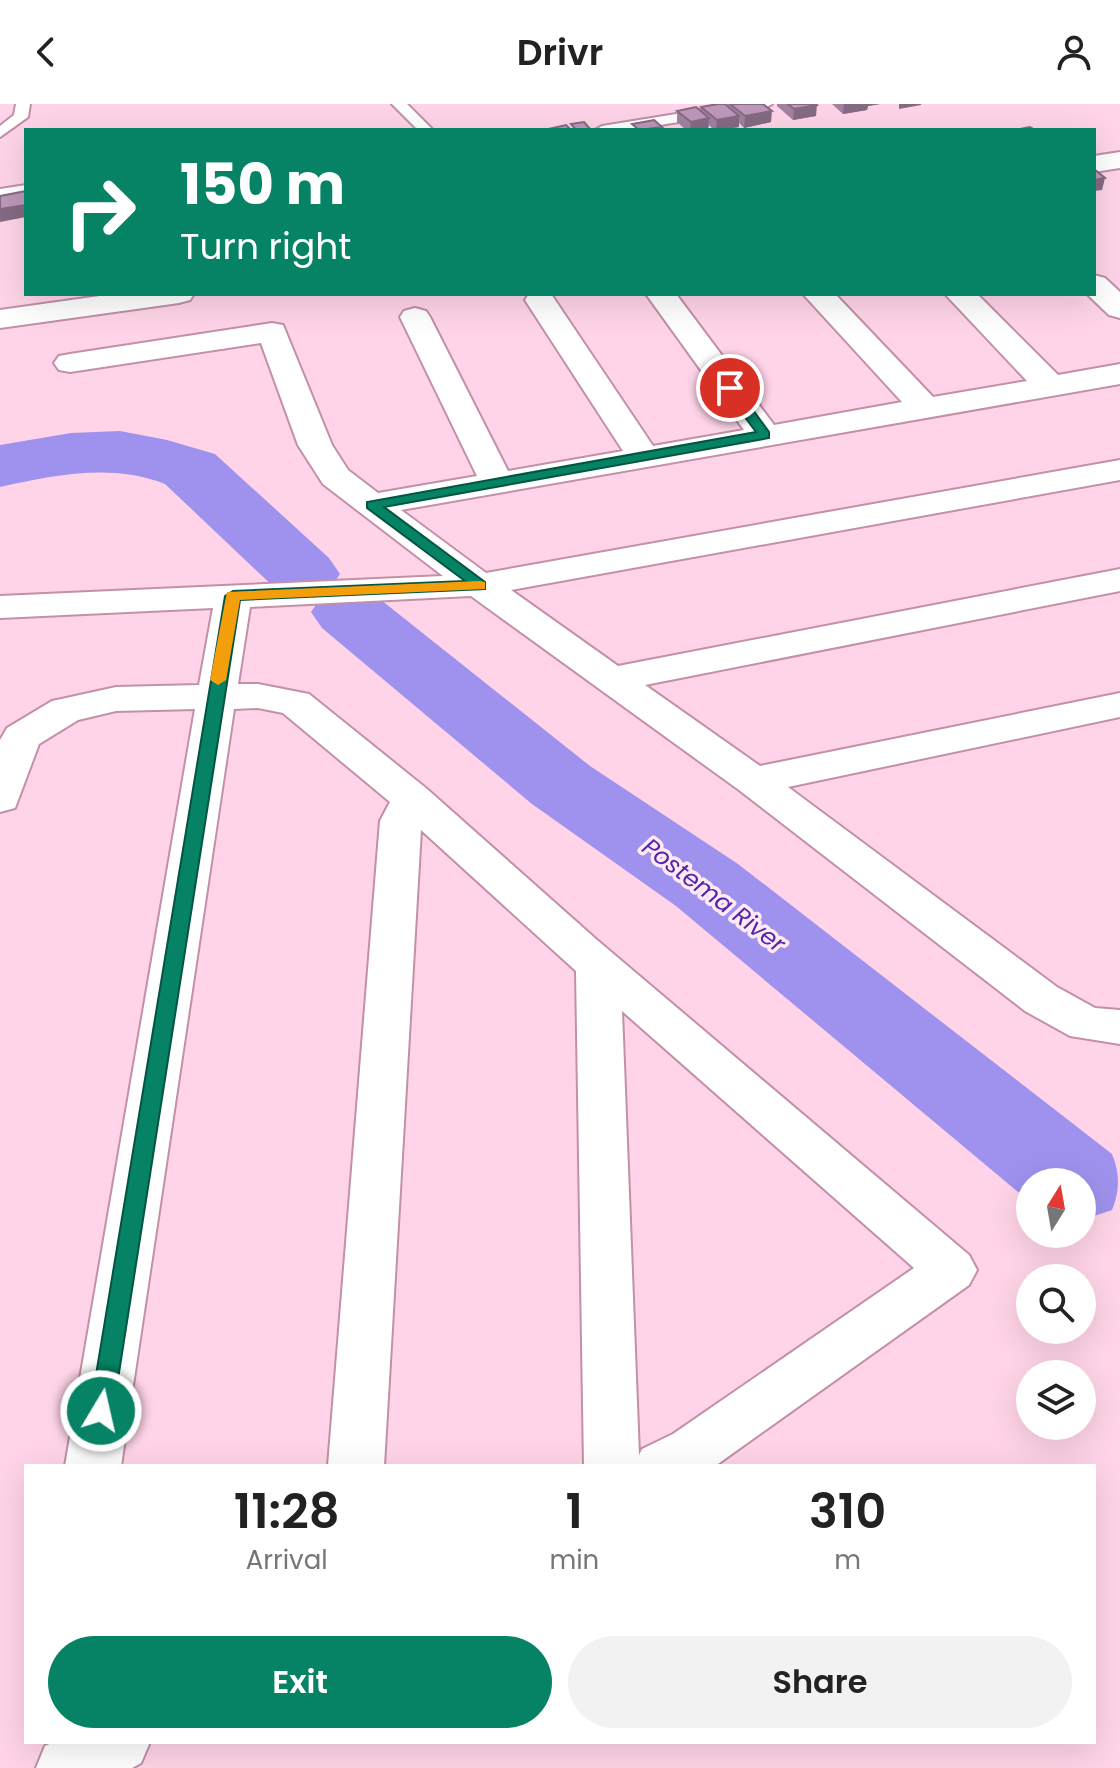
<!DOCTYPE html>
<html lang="en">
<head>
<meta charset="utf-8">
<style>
  body { margin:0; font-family:Poppins,sans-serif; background:#f2f2f2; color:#222; height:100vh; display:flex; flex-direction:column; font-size:30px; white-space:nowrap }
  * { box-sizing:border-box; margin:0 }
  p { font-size:26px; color:#767676 }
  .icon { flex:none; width:44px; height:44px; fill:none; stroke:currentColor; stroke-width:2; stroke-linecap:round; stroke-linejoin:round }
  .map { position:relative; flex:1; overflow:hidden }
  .sheet { position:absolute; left:24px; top:1360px; width:1072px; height:280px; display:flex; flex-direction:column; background:#fff; border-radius:0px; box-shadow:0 8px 32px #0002 }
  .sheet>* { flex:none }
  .hud { position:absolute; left:24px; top:24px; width:1072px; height:168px; border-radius:0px; box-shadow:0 8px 32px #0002; background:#058364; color:#fff; overflow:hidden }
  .needle { width:52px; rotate:11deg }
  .buttons { position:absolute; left:1016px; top:1064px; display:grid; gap:16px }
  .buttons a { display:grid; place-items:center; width:80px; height:80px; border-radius:50%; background:#fff; box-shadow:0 8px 32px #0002; font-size:40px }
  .pin { position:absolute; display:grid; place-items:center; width:68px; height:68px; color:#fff; margin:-34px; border:4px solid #fff; border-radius:50%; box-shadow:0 2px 8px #0007 }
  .me { position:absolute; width:88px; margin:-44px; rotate:9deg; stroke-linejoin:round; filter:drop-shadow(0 0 6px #0008) }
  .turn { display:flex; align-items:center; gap:28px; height:168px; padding:0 24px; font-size:36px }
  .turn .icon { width:104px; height:104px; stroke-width:2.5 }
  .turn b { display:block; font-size:56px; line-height:68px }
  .eta { display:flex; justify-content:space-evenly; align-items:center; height:136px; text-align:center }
  .eta b { font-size:48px; font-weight:600; line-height:56px }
  .button { display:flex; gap:16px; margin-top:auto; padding:16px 24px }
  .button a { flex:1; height:92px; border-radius:48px; background:#058364; color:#fff; font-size:32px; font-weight:600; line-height:92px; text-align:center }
  .button a+a { background:#f2f2f2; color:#222 }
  header { display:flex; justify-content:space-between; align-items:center; height:104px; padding:0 24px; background:#fff; font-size:36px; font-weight:600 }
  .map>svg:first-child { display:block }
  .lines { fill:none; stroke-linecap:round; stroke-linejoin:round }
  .river { fill:#9e92ee; fill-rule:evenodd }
  .service-casing { stroke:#c290a8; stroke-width:4 }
  .minor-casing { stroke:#c290a8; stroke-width:4 }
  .service { fill:#fff; fill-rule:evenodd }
  .minor { fill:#fff; fill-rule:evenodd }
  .wall { fill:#a382a1 }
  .shaded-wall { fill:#856a83 }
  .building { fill:#be97bb; stroke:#856a83; stroke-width:2 }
  .route { fill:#058364; stroke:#035541; stroke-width:2 }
  .slow { fill:#f59e0b }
  .labels { text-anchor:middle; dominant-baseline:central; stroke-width:7; stroke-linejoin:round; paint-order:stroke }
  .water-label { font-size:24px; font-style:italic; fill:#5027ad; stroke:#fee8f2 }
</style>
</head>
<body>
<header><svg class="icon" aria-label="back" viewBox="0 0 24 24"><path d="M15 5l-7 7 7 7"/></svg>Drivr<svg class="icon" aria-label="person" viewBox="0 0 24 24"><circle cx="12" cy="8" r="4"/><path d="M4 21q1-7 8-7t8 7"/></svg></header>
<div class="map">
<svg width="1120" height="1664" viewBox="0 0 1120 1664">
  <rect width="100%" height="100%" fill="#ffd4e8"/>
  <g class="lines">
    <!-- river -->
    <path class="river" d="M 120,327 L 167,336 L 215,350 L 329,454 L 340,470 L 329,486 L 303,492 L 277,486 L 165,380 C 112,359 54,371 0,383 L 0,341 L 71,329 Z
      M 349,485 L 376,492 L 590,662 L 738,760 L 1112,1050 C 1120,1070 1120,1086 1112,1106 L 1082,1116 L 1082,1078 L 1030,1078 L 1030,1098 L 676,802 L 532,700 L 322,524 L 311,508 L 322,492 Z"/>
    <!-- service casing -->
    <g class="service-casing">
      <path id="service" d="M 16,0 L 30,0 L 28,13 L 0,33 L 0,22 L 14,11 Z
        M 392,0 L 407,0 L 433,26 L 418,26 Z
        M 738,0 L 772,0 L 765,4 L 629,26 L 595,26 L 602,22 Z
        M 26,81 L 26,91 L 0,95 L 0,85 Z"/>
    </g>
    <!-- minor casing -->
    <g class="minor-casing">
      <path id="minor" d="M 1120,48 L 1120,64 L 1094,68 L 1094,52 Z
        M 1094,171 L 1105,174 L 1120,188 L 1120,214 L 1109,211 L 1087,190 L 1094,190 Z
        M 114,190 L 194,190 L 190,196 L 179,199 L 0,224 L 0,206 Z
        M 529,190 L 551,190 L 653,342 L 744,326 L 646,190 L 676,190 L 774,321 L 902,298 L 803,190 L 835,190 L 933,293 L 1027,277 L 945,190 L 977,190 L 1058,271 L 1120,260 L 1120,280 L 401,406 L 486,469 L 1120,356 L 1120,376 L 511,486 L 618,562 L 1120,465 L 1120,487 L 645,581 L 760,662 L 1120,589 L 1120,613 L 788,683 L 1057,883 L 1095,904 L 1120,906 L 1120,940 L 1070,932 L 1025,907 L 739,686 L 471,492 L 250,503 L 238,580 L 258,580 L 309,590 L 427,685 L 597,836 L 969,1151 L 977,1166 L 969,1181 L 715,1362 L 584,1362 L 576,867 L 421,726 L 384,1362 L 328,1362 L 380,717 L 390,698 L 283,609 L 258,604 L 234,605 L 121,1362 L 65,1362 L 195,605 L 116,607 L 78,616 L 39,640 L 15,704 L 0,708 L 0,636 L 7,624 L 52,597 L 66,594 L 116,583 L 199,581 L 213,504 L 0,514 L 0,492 L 443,472 L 323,380 L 298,341 L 261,239 L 70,268 L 59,266 L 54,259 L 59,252 L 70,250 L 272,219 L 283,221 L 332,341 L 348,366 L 378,389 L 477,372 L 400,213 L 404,207 L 415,204 L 426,207 L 430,213 L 508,367 L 623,347 L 525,196 ZM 622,907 L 914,1164 L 673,1330 L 642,1345 L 639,1351 Z
        M 54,1638 L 150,1638 L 141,1659 L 132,1664 L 36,1664 L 45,1642 Z"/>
    </g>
    <!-- service -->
    <use href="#service" class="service"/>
    <!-- minor -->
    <use href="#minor" class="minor"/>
  </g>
  <!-- wall -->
  <path class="wall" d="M 728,0 L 763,0 L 771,18 L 744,24 L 739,19 L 739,23 L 723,26 L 714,26 L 709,21 L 708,25 L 686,26 L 677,18 L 677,7 L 701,8 L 701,3 L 728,2 Z
    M 777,0 L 816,0 L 816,12 L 793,16 L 777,2 Z
    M 832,0 L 880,0 L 868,2 L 867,6 L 843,10 Z"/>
  <!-- shaded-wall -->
  <path class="shaded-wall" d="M 844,0 L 880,0 L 868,2 L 867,6 L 843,10 Z
    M 899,0 L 921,0 L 921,1 L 899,5 Z
    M 817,1 L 816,12 L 793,16 L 794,5 Z
    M 772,7 L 771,18 L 744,24 L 745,12 Z
    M 739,12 L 739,23 L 716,26 L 717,16 Z
    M 709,14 L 708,25 L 690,26 L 691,18 Z
    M 1105,74 L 1102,86 L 1094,87 L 1094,76 Z
    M 26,101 L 26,113 L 0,118 L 0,105 Z"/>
  <!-- building -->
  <path class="building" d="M 718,0 L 725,0 L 739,12 L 717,16 L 701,3 Z
    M 730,0 L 763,0 L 772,7 L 745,12 Z
    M 788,0 L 816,0 L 817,1 L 794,5 Z
    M 696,3 L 709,14 L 691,18 L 677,7 Z
    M 654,16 L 662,23 L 639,26 L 632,20 Z
    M 584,18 L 591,26 L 576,26 L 571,20 Z
    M 566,21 L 571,26 L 549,26 L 548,25 Z
    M 1030,23 L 1035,26 L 1015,26 Z
    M 1094,65 L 1105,74 L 1094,76 Z
    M 26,87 L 26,101 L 0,105 L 0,92 Z"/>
  <!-- route -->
  <path class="route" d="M 730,280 L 735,281 L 769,328 L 769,334 L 384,403 L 485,478 L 485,485 L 240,496 L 113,1307 L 109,1314 L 101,1316 L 93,1314 L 90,1307 L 225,492 L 233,487 L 465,477 L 367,404 L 367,398 L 756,328 L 723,284 Z"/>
  <!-- slow -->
  <path class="slow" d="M 480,477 L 485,478 L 485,485 L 240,496 L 226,576 L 218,581 L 210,576 L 227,488 Z"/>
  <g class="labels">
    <!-- water labels -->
    <g class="water-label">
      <text transform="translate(714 791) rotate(37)">Postema River</text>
    </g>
  </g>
</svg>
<div class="buttons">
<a><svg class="needle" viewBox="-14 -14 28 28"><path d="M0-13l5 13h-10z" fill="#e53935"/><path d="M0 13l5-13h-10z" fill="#767676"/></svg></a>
<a><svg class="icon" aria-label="search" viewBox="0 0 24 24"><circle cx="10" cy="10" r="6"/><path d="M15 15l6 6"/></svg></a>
<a><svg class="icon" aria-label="layers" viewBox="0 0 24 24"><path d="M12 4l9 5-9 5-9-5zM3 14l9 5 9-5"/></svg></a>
</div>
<div class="pin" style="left:730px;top:284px;background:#d93025"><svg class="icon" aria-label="arrive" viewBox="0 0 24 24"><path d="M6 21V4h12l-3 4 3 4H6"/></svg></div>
<svg class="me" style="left:101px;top:1307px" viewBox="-20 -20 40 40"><circle r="17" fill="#058364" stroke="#fff" stroke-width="3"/><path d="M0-11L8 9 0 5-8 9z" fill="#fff"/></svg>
<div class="hud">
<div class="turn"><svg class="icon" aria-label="right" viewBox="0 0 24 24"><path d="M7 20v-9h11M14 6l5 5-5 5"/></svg><div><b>150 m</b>Turn right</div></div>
</div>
<section class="sheet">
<div class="eta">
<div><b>11:28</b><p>Arrival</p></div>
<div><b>1</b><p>min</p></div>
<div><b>310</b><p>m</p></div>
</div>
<div class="button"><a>Exit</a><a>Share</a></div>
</section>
</div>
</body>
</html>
